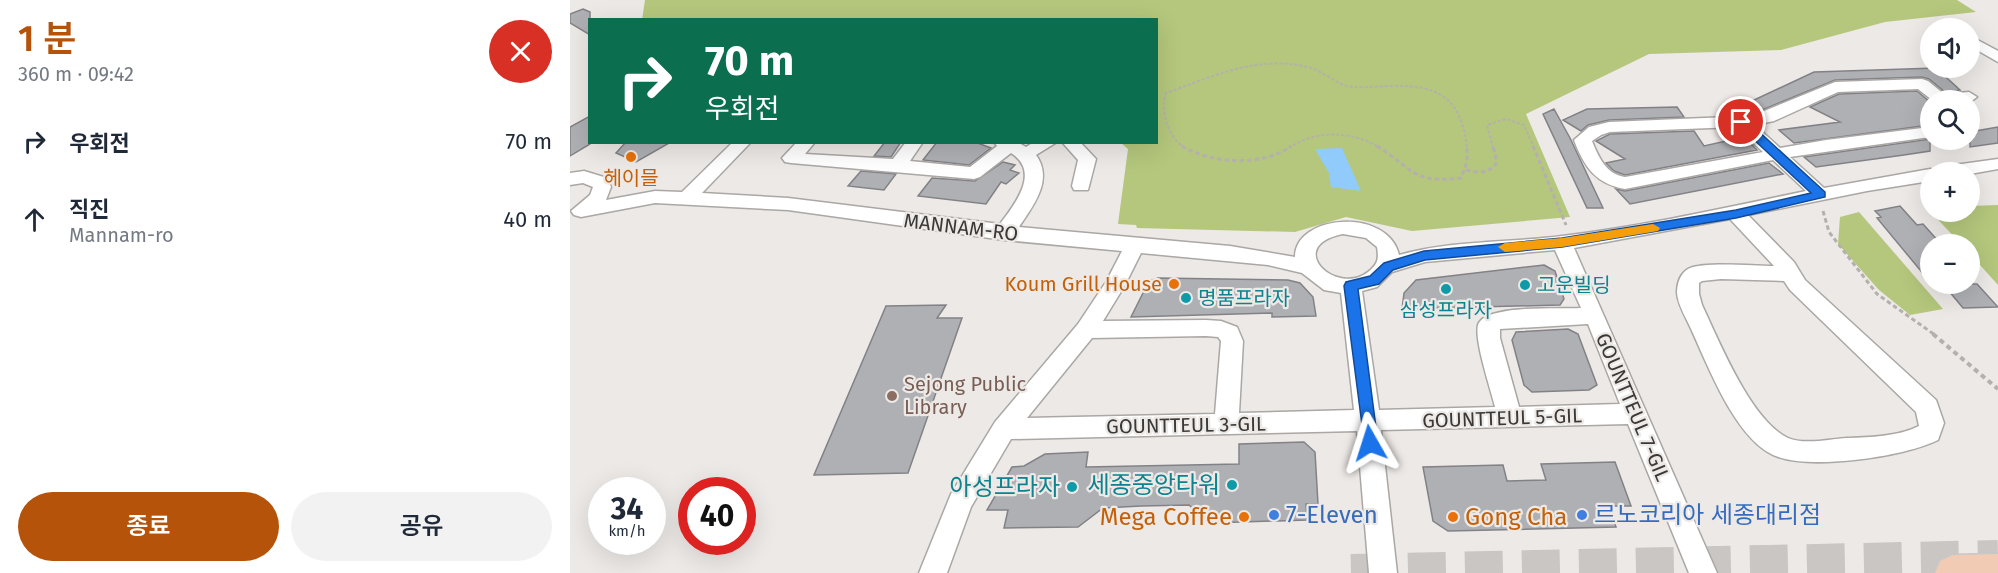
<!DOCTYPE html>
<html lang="ko">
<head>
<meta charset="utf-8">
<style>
  body { margin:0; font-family:"Fira Sans","Noto Sans KR",sans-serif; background:#f2f2f3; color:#1f2937; height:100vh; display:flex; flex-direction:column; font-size:22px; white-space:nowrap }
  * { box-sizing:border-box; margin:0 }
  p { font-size:20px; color:#747a83 }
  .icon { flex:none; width:33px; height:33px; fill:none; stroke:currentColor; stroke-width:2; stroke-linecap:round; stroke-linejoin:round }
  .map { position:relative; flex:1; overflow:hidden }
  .details { display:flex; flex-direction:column; background:#fff; width:570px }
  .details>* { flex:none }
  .top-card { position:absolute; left:18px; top:18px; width:570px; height:126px; border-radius:0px; box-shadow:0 6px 24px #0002; background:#0b6e4f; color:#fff; overflow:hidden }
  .tools { position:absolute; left:1350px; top:18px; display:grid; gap:12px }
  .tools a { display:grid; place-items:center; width:60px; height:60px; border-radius:50%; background:#fff; box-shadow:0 6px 24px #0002; font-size:30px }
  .speed { position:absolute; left:18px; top:477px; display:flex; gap:12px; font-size:30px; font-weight:700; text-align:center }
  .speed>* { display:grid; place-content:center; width:78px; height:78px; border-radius:50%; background:#fff; box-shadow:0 6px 24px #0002; line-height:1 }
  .speed small { font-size:15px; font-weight:400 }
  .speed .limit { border:9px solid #d22; background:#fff; color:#111 }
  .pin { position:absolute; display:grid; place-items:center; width:51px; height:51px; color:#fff; margin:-26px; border:3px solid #fff; border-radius:50%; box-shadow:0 2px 6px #0007 }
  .me { position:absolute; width:66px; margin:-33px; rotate:354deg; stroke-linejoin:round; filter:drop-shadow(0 0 4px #0008) }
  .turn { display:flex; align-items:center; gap:21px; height:126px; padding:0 18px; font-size:27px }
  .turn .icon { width:78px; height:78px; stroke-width:2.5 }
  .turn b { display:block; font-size:42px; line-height:51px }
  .round { display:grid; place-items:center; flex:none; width:63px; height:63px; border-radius:32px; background:#f2f2f3 }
  .overview { display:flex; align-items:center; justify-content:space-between; height:102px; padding:0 18px }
  h1 { font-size:36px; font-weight:600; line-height:45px; color:#b45309 }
  .action { display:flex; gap:12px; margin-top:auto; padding:12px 18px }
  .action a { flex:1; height:69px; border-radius:36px; background:#b45309; color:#fff; font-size:24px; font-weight:600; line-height:69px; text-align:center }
  .action a+a { background:#f2f2f3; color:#1f2937 }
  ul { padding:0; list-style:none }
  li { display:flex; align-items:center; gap:18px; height:78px; padding:0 18px }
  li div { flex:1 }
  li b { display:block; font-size:22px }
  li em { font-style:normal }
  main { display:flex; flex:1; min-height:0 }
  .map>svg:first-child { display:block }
  .green { fill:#b4c77c }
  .water { fill:#91cbfb }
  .building { fill:#afb0b4; stroke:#828286; stroke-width:1.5 }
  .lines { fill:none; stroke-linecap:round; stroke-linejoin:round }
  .highway-tunnel { stroke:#c9c6c3; stroke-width:38; stroke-dasharray:38 19; stroke-linecap:butt }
  .minor-casing { stroke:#aaa7a4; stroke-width:3 }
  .major-casing { stroke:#c8c8c7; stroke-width:3 }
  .path-far2 { stroke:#b4b0ae; stroke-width:2; stroke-dasharray:3 2; stroke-linecap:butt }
  .path-far1 { stroke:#b4b0ae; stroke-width:3; stroke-dasharray:4.5 3; stroke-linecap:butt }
  .path { stroke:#b4b0ae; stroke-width:4; stroke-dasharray:5 4; stroke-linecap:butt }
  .minor { fill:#fff; fill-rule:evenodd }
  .major { fill:#f2cbb4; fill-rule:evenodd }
  .route { fill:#1a73e8; stroke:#114b97; stroke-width:1.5 }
  .slow { fill:#f59e0b }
  .food-dot { fill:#e8710a; stroke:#ede9e6; stroke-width:2 }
  .culture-dot { fill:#0f9aa8; stroke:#ede9e6; stroke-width:2 }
  .education-dot { fill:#8d6e63; stroke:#ede9e6; stroke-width:2 }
  .shop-dot { fill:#3f7fe0; stroke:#ede9e6; stroke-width:2 }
  .labels { text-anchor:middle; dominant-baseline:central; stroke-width:4.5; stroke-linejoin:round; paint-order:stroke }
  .food-label { font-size:20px; fill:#c56008; stroke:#ede9e6 }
  .street-label { font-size:20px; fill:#3b3938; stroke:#ede9e6 }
  .culture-label { font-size:20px; fill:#0d838f; stroke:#ede9e6; text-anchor:start }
  .education-label { font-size:20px; fill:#785e54; stroke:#ede9e6; text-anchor:start }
  .near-culture-label { font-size:24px; fill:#0d838f; stroke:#ede9e6; text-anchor:end }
  .near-shop-label { font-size:24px; fill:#366cbe; stroke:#ede9e6; text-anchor:start }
  .near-food-label { font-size:24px; fill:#c56008; stroke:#ede9e6; text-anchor:end }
</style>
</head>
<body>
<main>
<section class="details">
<div class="overview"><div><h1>1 분</h1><p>360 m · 09:42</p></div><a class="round" style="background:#d93025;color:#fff"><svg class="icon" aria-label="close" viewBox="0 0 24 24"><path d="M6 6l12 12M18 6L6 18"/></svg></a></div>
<ul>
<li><svg class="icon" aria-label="right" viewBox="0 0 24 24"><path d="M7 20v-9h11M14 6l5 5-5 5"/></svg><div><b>우회전</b></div><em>70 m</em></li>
<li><svg class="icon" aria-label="ahead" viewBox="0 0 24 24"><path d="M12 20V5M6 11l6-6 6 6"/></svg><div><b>직진</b><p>Mannam-ro</p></div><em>40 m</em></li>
</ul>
<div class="action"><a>종료</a><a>공유</a></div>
</section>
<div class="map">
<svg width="1428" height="573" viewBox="0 0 1428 573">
  <rect width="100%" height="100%" fill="#ede9e6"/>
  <!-- green -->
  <path class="green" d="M 75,0 L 1387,0 L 1406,12 L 1315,22 L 1211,50 L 1079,54 L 956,114 L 1000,217 L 842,231 L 776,217 L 725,232 L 567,228 L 566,225 L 548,224 L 558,149 L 551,143 L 586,142 L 586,20 L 72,20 Z
    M 1428,205 L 1428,285 L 1400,254 L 1400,244 L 1391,244 L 1356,207 L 1360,207 L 1360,212 L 1400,212 L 1400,206 Z
    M 1289,212 L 1373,309 L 1340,315 L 1309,290 L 1268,244 L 1270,217 Z"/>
  <!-- water -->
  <path class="water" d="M 772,148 L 791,191 L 761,187 L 759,173 L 745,149 Z"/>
  <!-- building -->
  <path class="building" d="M 13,9 L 20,12 L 20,35 L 0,23 L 0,14 Z
    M 1366,68 L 1390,90 L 1375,92 L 1359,79 L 1352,77 L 1265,80 L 1182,114 L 1152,115 L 1244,72 Z
    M 1347,91 L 1360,102 L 1360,125 L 1224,143 L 1209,130 L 1270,122 L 1240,107 L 1269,94 Z
    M 1107,107 L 1114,117 L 1039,120 L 1018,125 L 1011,131 L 993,120 L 1017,109 Z
    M 984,109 L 1000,138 L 1033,208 L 1017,208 L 973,114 Z
    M 20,116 L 20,144 L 0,156 L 0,127 Z
    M 1428,127 L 1428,143 L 1400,147 L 1400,132 Z
    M 1124,131 L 1134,146 L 1174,137 L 1187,150 L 1055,175 L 1044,171 L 1036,163 L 1055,159 L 1026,141 L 1040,134 Z
    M 1360,139 L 1360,151 L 1334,155 L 1246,167 L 1234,157 Z
    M 56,142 L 101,142 L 66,162 L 46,153 Z
    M 315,142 L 331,142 L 321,157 L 304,156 Z
    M 367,142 L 405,142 L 421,148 L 399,165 L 353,160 Z
    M 433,162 L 445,165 L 440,170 L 449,173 L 436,184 L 431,182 L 416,204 L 348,196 L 362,178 L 405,181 Z
    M 1199,163 L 1213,174 L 1060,204 L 1046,189 L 1055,191 Z
    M 291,171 L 326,174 L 314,190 L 278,186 Z
    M 1330,206 L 1347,225 L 1353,224 L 1371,244 L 1360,244 L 1360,282 L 1307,218 L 1311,217 L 1305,211 Z
    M 974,265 L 985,271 L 994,299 L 990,305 L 832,309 L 834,293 L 846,280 Z
    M 588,278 L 718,280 L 730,283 L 743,297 L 746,316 L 702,317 L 702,313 L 561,317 L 579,281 Z
    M 1373,284 L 1407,284 L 1428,307 L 1393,308 Z
    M 376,305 L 367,318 L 392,318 L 338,473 L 244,475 L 316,306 Z
    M 998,329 L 1008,334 L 1027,385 L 1019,390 L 962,392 L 954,385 L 942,340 L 946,332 Z
    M 734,442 L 745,452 L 748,504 L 736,504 L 737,520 L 639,523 L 619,505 L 571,506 L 533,508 L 508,527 L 434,528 L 438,510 L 417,510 L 442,467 L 454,466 L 475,454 L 518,452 L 516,467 L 669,464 L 669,444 Z
    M 1045,462 L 1061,506 L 1039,506 L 1046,527 L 878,531 L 863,521 L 853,467 L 933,465 L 937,481 L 976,480 L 971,464 Z"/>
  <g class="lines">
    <!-- highway-tunnel -->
    <path class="highway-tunnel" d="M 781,573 L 1428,559"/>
    <!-- minor casing -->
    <g class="minor-casing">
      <path id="minor" d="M 1400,36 L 1428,51 L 1428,62 L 1400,46 Z
        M 1352,79 L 1358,81 L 1374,94 L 1399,92 L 1407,97 L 1400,102 L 1362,100 L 1348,89 L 1268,92 L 1204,121 L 1185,125 L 1210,148 L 1256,140 L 1360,127 L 1360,137 L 1220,157 L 1254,188 L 1360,169 L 1366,171 L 1360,172 L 1360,181 L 1297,191 L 1178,215 L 1224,262 L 1235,280 L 1366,400 L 1374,423 L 1368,440 C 1334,457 1238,471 1203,455 C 1165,437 1139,368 1122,331 C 1117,319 1108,306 1107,293 C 1107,284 1110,274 1118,269 C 1132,261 1186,266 1204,266 L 1160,219 L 1004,248 L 1147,573 L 1119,573 L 1058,424 L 811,430 L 827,573 L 799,573 L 787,431 L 441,439 L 401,507 L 377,573 L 349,573 L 381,494 L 425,422 L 508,324 L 536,282 L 552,251 L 434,240 L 218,210 L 85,203 L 11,217 L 4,215 L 1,211 L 20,195 L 23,187 L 13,183 L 0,185 L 0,173 L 14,171 L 37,178 L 41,187 L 36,200 L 85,191 L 112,192 L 163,142 L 181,142 L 132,193 L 218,198 L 430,224 C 445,204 471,172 441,153 L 410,177 L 404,179 L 221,163 L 215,162 L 212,158 L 227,142 L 245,142 L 235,154 L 323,159 L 336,142 L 353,142 L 340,161 L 400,167 L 427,146 L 424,142 L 447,142 L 456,147 L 464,142 L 487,142 L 466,155 C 484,180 463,206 449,227 L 660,246 L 725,257 C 725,214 818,207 829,255 C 881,240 938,243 992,236 C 1074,226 1155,208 1236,191 L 1203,160 L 1055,189 C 1026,184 1014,167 1004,140 L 1019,127 L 1039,122 L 1182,116 L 1265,82 ZM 1166,127 L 1193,152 L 1055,177 C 1036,174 1029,158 1022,141 L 1031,135 L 1040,132 ZM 773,234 L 796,238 L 807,247 C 809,259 808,264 798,272 C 766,297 713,246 773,234 ZM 985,250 L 1011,308 C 992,309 914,304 908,325 C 904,340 921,390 925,407 L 809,410 L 792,291 L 807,287 L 822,272 L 855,262 ZM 571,253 L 698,265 L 732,273 L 754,290 L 771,293 L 784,410 L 669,413 L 673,341 L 667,327 L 651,321 L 636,320 L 533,321 L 555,285 ZM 1151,279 L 1214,281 L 1220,290 L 1346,412 L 1349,426 C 1326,437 1301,437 1277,438 C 1260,439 1234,445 1218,438 C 1181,421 1149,341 1132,305 L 1129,294 L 1129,283 L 1132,281 ZM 1018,324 L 1050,404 L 949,407 L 930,338 L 930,329 ZM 636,336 L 648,337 L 651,341 L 645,414 L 457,418 L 522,338 Z
        M 492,142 L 510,142 L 526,159 L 518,190 L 504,190 L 502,186 L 508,160 Z
        M 1428,159 L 1428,169 L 1400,174 L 1368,172 L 1371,168 L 1377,166 Z"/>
    </g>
    <!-- major casing -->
    <g class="major-casing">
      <path id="major" d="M 1428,554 L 1428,573 L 1365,573 L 1370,561 L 1383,555 Z"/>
    </g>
    <!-- path-far2 -->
    <path class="path-far2" d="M 615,148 C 598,138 590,110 596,93 C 644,76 686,55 738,67 C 754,71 767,86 783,87 C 795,88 808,86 820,86 C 868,84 892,98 897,148
      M 719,148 C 746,129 783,131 810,148
      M 923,148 L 917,125 L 936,119 L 954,125 L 964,148"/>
    <!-- path-far1 -->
    <path class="path-far1" d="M 612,146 C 641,164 693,167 721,146
      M 807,146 C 844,169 842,184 891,178 L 897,162 L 897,146
      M 963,146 L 996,225
      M 896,170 C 908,173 920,174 927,162 L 923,146
      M 1253,211 L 1259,232 L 1307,294 L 1365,335"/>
    <!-- path -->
    <path class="path" d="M 1363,334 L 1428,389"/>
    <!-- minor -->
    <use href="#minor" class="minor"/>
    <!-- major -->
    <use href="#major" class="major"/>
  </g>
  <!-- route -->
  <path class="route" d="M 1171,118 L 1175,119 L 1255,192 L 1255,197 L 1166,218 L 992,247 L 855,260 L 823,270 L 809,284 L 788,289 L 808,443 L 806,448 L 800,450 L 795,448 L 774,286 L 776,282 L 800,276 L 814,263 L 854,251 L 992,238 L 1166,210 L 1241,193 L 1167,124 L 1167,119 Z"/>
  <!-- slow -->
  <path class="slow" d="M 1083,224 L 1090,228 L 1088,231 L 992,247 L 935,252 L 928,247 L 935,243 L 992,238 Z"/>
  <!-- markers -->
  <g class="food-dot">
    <circle cx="61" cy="157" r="6"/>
    <circle cx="604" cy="284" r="6"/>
    <circle cx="674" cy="517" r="6"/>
    <circle cx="883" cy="517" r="6"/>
  </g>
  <g class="culture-dot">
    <circle cx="955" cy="285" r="6"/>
    <circle cx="876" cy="289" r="6"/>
    <circle cx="616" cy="298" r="6"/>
    <circle cx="662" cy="485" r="6"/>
    <circle cx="502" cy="487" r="6"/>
  </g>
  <circle class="education-dot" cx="322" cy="396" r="6"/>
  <g class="shop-dot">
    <circle cx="704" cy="515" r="6"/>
    <circle cx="1012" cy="515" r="6"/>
  </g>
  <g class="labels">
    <!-- food labels -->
    <g class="food-label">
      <text x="61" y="178">헤이믈</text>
      <text x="592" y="284" text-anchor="end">Koum Grill House</text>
    </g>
    <!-- street labels -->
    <g class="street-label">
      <text transform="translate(391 227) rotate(7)">MANNAM-RO</text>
      <text transform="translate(1063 407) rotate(67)">GOUNTTEUL 7-GIL</text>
      <text transform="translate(932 418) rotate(-2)">GOUNTTEUL 5-GIL</text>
      <text transform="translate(616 425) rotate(-1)">GOUNTTEUL 3-GIL</text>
    </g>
    <!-- culture labels -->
    <g class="culture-label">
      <text x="967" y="285">고운빌딩</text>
      <text x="628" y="298">명품프라자</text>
      <text x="876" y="310" text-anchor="middle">삼성프라자</text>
    </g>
    <!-- education labels -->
    <g class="education-label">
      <text x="334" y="384">Sejong Public<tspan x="334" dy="23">Library</tspan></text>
    </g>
    <!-- near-culture labels -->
    <g class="near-culture-label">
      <text x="650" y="485">세종중앙타워</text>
      <text x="490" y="487">아성프라자</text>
    </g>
    <!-- near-shop labels -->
    <g class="near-shop-label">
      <text x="716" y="515">7-Eleven</text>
      <text x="1024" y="515">르노코리아 세종대리점</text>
    </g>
    <!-- near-food labels -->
    <g class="near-food-label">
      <text x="662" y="517">Mega Coffee</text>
      <text x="895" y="517" text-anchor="start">Gong Cha</text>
    </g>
  </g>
</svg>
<div class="tools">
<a><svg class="icon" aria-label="sound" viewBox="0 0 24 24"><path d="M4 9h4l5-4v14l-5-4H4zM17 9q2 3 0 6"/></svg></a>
<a><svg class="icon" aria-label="search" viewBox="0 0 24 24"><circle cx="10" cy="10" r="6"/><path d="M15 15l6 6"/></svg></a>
<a>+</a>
<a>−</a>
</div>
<div class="speed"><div>34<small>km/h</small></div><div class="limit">40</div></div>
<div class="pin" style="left:1171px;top:122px;background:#d93025"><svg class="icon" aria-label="arrive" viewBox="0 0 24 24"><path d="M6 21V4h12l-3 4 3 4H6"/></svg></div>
<svg class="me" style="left:800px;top:443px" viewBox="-20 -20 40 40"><path d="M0-17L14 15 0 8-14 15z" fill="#1a73e8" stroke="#fff" stroke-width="4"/></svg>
<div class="top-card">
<div class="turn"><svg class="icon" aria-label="right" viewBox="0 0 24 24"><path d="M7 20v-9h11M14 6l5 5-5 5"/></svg><div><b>70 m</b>우회전</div></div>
</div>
</div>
</main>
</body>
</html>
